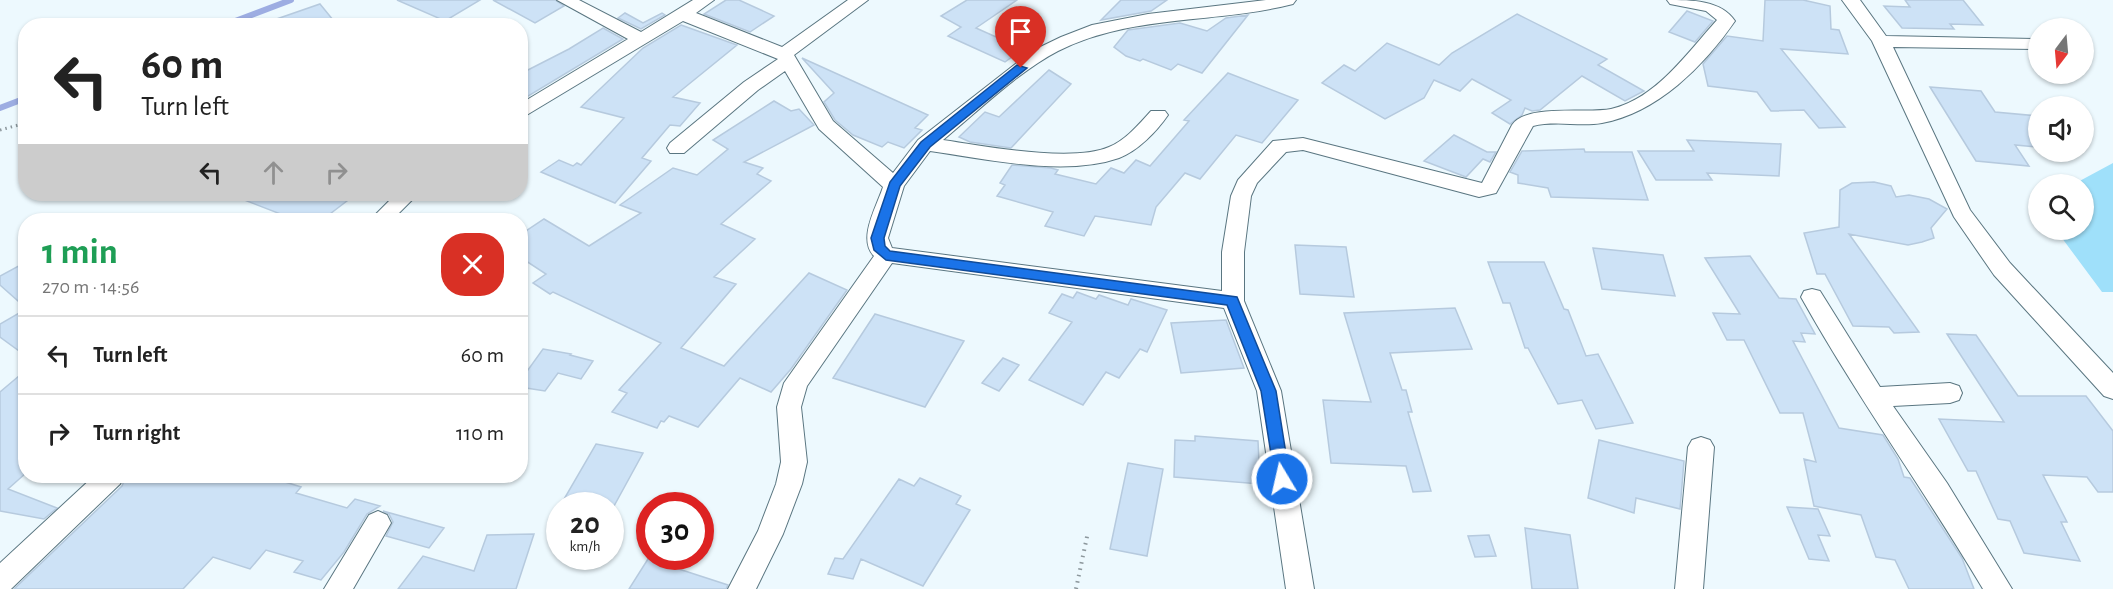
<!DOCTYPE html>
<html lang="en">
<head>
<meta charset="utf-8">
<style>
  body { margin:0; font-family:"Alegreya Sans",sans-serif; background:#f6f6f6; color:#222; height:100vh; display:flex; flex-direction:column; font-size:22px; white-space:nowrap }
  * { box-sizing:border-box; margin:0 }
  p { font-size:20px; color:#767676 }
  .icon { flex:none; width:33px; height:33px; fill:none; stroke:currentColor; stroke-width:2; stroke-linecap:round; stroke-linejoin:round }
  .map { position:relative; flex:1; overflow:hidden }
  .sheet { position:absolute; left:18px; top:213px; width:510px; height:270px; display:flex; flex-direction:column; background:#fff; border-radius:24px; box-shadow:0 2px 4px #0004 }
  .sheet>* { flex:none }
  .top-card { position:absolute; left:18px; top:18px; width:510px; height:183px; border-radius:24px; box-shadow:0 2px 4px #0004; background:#fff; color:#222; overflow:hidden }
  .needle { width:39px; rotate:196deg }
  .fabs { position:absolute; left:2028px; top:18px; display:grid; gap:12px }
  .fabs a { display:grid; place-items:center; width:66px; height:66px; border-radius:50%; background:#fff; box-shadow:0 2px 4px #0004; font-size:30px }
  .speed { position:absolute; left:546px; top:492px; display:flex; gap:12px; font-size:30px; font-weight:700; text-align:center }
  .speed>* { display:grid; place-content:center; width:78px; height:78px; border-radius:50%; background:#fff; box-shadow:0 2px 4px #0004; line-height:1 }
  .speed small { font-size:15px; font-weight:400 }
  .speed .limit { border:9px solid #d22; background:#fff; color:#111 }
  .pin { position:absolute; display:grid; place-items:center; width:51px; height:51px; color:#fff; margin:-62px -26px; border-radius:50% 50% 50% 0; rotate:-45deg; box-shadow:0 0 6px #0007 }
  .pin .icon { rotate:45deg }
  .me { position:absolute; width:66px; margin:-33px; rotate:351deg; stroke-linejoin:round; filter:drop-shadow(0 0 4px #0008) }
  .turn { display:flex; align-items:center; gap:21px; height:126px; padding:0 24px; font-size:27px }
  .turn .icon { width:78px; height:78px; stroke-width:2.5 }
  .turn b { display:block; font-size:42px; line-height:51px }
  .lanes { display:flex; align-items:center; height:57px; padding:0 24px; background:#0003; justify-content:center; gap:30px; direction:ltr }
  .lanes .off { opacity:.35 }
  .round { display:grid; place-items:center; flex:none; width:63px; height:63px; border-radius:24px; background:#f6f6f6 }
  .headline { display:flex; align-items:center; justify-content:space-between; height:102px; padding:0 24px }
  h1 { font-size:36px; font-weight:600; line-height:45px; color:#1e9e55 }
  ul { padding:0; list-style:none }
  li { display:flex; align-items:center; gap:18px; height:78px; padding:0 24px; border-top:2px solid #e0e0e0 }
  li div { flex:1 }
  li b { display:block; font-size:22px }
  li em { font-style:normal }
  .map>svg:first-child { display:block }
  .green { fill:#9fe0fa }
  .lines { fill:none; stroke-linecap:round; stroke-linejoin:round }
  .stream { stroke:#9dade2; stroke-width:6 }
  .building { fill:#cde2f6; stroke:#b6cade; stroke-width:1.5 }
  .minor-casing { stroke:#5a7681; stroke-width:2 }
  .path-far1 { stroke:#8c979c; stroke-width:3; stroke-dasharray:1.5 4; stroke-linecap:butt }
  .path { stroke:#8c979c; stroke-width:4; stroke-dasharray:1.5 5; stroke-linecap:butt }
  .minor { fill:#fff; fill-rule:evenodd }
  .route { fill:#1a73e8; stroke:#114b97; stroke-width:1.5 }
</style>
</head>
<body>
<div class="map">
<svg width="2113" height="589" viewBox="0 0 2113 589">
  <rect width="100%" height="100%" fill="#edf9fe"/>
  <!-- green -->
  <path class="green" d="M 2113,163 L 2113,292 L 2102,292 L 2056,230 L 2084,230 L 2084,184 L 2074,184 Z"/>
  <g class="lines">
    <!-- stream -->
    <path class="stream" d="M 222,26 L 291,0
      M 0,108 L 26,98"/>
  </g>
  <!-- building -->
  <path class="building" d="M 397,0 L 480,0 L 445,21 Z
    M 493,0 L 555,0 L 564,6 L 535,23 Z
    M 726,0 L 739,0 L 774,16 L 750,32 L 704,14 Z
    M 967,0 L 1017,0 L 976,28 L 1023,49 L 1005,62 L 948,36 L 961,27 L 941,16 Z
    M 1121,0 L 1167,0 L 1151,11 L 1101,20 Z
    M 1765,0 L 1803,0 L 1830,6 L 1831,29 L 1839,30 L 1848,54 L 1781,49 L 1845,127 L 1819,128 L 1804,110 L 1771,111 L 1757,92 L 1708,86 L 1703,64 L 1727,36 L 1763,41 Z
    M 1905,0 L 1963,0 L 1983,25 L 1950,24 L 1954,29 L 1902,28 L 1884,6 L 1910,7 Z
    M 320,4 L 338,26 L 266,26 L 265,23 Z
    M 1687,11 L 1713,21 L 1695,42 L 1669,32 Z
    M 625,13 L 643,23 L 662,13 L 665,15 L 641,29 L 618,18 Z
    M 1517,14 L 1607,59 L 1598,65 L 1644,91 L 1625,101 L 1582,76 L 1540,110 L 1532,111 L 1525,108 L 1522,115 L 1510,124 L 1492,113 L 1511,100 L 1472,79 L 1460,91 L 1434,80 L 1424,98 L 1385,119 L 1322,83 L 1344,65 L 1355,71 L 1387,43 L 1439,65 L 1452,53 Z
    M 1248,15 L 1202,73 L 1178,64 L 1171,70 L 1143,59 L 1140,61 L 1126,56 L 1114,47 L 1128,30 L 1180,23 L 1207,31 L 1226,18 Z
    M 681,25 L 737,45 L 673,97 L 700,103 L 680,126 L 670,125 L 642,158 L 651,161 L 615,203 L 541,172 L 559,160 L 573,166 L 577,163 L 581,165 L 624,118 L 581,107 L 643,48 Z
    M 603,28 L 623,39 L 520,101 L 520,74 L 569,49 Z
    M 802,58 L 928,115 L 915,128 L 922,130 L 904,148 L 888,142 L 882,147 L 853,135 L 835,120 L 824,102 L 834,93 Z
    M 1049,70 L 1071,84 L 1011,148 L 970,142 L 959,137 L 985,112 L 999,117 Z
    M 1228,73 L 1298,100 L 1262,143 L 1236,135 L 1200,179 L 1185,173 L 1156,207 L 1151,225 L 1095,216 L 1084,236 L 1045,226 L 1053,212 L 997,196 L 1005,185 L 1000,183 L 1012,165 L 1051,168 L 1058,170 L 1055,174 L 1096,184 L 1111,168 L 1124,173 L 1136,160 L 1150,166 L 1189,121 L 1184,120 Z
    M 1930,87 L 1981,91 L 1995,112 L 2038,116 L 2038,147 L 2015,145 L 2029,166 L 1976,161 Z
    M 774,101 L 791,111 L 799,109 L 814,125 L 744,162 L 763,168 L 757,174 L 771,181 L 721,224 L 755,239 L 714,277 L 736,284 L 681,348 L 724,366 L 809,273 L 847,290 L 791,369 L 771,392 L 740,378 L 698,427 L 669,416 L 664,422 L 661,421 L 657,428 L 612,412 L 627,393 L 619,390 L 661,343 L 553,292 L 550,294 L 533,283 L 546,274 L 520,257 L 520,235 L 544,219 L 589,246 L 641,213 L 620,205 L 673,168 L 697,175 L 728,149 L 713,140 Z
    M 1454,135 L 1487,152 L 1496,152 L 1490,162 L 1483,159 L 1466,177 L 1424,161 Z
    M 1687,140 L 1781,144 L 1779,176 L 1707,173 L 1712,180 L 1656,180 L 1638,151 L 1694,151 Z
    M 1584,149 L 1585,152 L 1632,152 L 1648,200 L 1551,197 L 1548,188 L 1518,183 L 1518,175 L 1510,172 L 1522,151 Z
    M 1874,182 L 1891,186 L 1896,197 L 1909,195 L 1929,199 L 1947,209 L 1931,228 L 1934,238 L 1922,242 L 1908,245 L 1849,234 L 1919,332 L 1894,333 L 1889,327 L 1853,326 L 1825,274 L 1817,274 L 1804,233 L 1839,227 L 1840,190 L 1852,183 Z
    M 229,194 L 356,194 L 322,220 L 296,220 Z
    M 1295,245 L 1346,247 L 1354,297 L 1300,294 Z
    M 1593,248 L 1663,255 L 1675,296 L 1602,289 Z
    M 1750,256 L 1779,298 L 1796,299 L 1815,334 L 1801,333 L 1805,342 L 1793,341 L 1839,428 L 1883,435 L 1898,459 L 1904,477 L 1910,478 L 1962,558 L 1974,589 L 1909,589 L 1895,560 L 1876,557 L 1861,515 L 1814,506 L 1804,459 L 1816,462 L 1803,413 L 1780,413 L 1744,340 L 1727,340 L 1713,313 L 1740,314 L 1705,258 Z
    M 26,262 L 26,308 L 0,285 L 0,276 Z
    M 1488,262 L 1544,262 L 1564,309 L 1568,310 L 1586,356 L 1598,354 L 1633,423 L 1596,429 L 1582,400 L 1558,404 L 1528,348 L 1525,348 L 1510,303 L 1503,303 Z
    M 1077,292 L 1096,299 L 1099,295 L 1128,305 L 1131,299 L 1167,310 L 1147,352 L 1140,349 L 1119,378 L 1106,372 L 1083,405 L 1029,380 L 1072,322 L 1049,313 L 1062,294 L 1073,298 Z
    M 1455,308 L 1472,349 L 1390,353 L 1402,390 L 1406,390 L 1412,412 L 1408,412 L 1431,491 L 1413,492 L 1406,466 L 1331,463 L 1323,400 L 1371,402 L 1344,313 Z
    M 26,309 L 26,356 L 0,337 L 0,324 Z
    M 875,314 L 964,341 L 925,407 L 833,378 Z
    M 1226,320 L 1244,368 L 1181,373 L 1171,323 Z
    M 1947,334 L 1976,335 L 2018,396 L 2086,396 L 2113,431 L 2113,492 L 2098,492 L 2087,477 L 2043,475 L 2067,522 L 2061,522 L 2080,561 L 2024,553 L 2010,521 L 1998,519 L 1976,471 L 1968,471 L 1939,419 L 2004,422 Z
    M 543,349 L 571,354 L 570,355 L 593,361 L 581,379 L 558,373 L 545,391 L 520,387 L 520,381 Z
    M 1003,358 L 1019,365 L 999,391 L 982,383 Z
    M 26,370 L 26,473 L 8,489 L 57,508 L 44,519 L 0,511 L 0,392 Z
    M 1195,436 L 1258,441 L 1260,484 L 1174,477 L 1175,440 L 1195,441 Z
    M 1599,440 L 1684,461 L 1680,509 L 1636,498 L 1634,513 L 1588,498 Z
    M 596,444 L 643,453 L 614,506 L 560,506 Z
    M 1128,463 L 1163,469 L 1147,556 L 1110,549 Z
    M 126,476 L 241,476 L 255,480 L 260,476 L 266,476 L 301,487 L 296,493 L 347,508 L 355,499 L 380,506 L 367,514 L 344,552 L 321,580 L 294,572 L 303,561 L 266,550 L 250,569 L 213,557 L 183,589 L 14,589 L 122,486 Z
    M 920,478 L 961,496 L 956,504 L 970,510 L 923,586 L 861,559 L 853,579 L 828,574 L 835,558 L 843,559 L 899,479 L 914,486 Z
    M 1787,507 L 1818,509 L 1830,536 L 1818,535 L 1829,561 L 1809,559 Z
    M 383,511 L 444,528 L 429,548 L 386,536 L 393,522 L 389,514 Z
    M 1525,528 L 1570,535 L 1578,589 L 1532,589 Z
    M 534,534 L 516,589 L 398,589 L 423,556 L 474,571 L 487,535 Z
    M 1489,535 L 1496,556 L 1475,557 L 1468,536 Z
    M 648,559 L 728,585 L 726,589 L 629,589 Z"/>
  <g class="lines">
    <!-- minor casing -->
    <g class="minor-casing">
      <path id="minor" d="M 557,0 L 579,0 L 641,32 L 693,0 L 714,0 L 696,13 L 782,47 L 848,0 L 868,0 L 794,55 L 833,121 L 893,173 L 918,140 L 1032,51 L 1061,37 L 1092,25 L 1148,14 L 1266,0 L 1296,0 L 1293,4 C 1215,24 1131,14 1058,51 C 1019,71 977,112 943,140 C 984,146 1072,163 1109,147 C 1126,140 1139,124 1151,111 L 1165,111 L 1168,115 C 1157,131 1138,151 1119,158 C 1065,177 986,159 930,151 L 904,186 L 888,238 L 892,248 L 1222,291 L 1222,252 L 1231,196 L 1238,180 L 1273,141 L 1303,138 L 1482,183 L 1512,125 C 1527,103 1587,114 1611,109 C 1656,99 1688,52 1717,20 L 1706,11 L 1670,4 L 1667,0 C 1692,0 1721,0 1735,21 C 1704,66 1657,113 1602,123 C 1579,127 1556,120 1533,126 L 1496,193 L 1479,197 L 1303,150 L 1286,152 L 1257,183 L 1251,196 L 1244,252 L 1244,301 L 1281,391 L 1314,589 L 1286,589 L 1257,391 L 1224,308 L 892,263 L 807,386 L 801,407 L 807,462 L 802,484 L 783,534 L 756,589 L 728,589 L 758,531 L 776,484 L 781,462 L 777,407 L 784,383 L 874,256 C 857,239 877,206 883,187 L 819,129 L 785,71 L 758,90 L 684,153 L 670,153 L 667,148 L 670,143 L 744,82 L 778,59 L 683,21 L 520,119 L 520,104 L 628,39 Z
        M 1842,0 L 1860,0 L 1886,36 L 2038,39 L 2038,49 L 1893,47 L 1970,210 L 2010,263 L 2113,373 L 2113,399 L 2104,396 L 1994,275 L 1954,217 L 1872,41 Z
        M 396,194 L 418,194 L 392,220 L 370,220 Z
        M 1812,289 L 1820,291 L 1880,387 L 1950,383 L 1959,386 L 1962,393 L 1959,400 L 1950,403 L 1893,406 L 1947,483 L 2012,589 L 1983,589 C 1924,490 1857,397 1801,297 L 1804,291 Z
        M 1701,437 L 1710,440 L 1714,447 L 1703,589 L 1675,589 L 1688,447 L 1692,440 Z
        M 94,476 L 124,476 L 120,484 L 11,589 L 0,589 L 0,563 Z
        M 378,511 L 387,515 L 391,523 L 353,589 L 324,589 L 369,515 Z"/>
    </g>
    <!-- path-far1 -->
    <path class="path-far1" d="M 0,130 L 26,123"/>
    <!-- path -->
    <path class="path" d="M 1076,589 L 1088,532"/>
    <!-- minor -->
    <use href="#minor" class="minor"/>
  </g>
  <!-- route -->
  <path class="route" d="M 1017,65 L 1027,68 L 930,147 L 900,186 L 884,238 L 885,246 L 890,251 L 1237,297 L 1276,391 L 1290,479 L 1288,483 L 1277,483 L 1275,479 L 1261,391 L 1227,305 L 886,260 L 874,250 L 871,238 L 890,182 L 921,142 Z"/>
</svg>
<div class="fabs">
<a><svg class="needle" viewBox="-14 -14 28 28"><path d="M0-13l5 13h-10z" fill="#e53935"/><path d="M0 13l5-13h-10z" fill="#767676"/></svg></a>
<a><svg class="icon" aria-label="sound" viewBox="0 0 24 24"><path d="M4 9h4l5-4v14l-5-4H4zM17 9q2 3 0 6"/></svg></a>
<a><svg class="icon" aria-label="search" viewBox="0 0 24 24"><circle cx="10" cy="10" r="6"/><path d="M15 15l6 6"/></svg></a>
</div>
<div class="speed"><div>20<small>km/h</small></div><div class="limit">30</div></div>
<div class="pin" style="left:1021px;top:68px;background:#d93025"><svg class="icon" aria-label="arrive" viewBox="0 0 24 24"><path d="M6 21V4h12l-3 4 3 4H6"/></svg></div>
<svg class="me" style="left:1282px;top:479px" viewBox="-20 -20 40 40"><circle r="17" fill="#1a73e8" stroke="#fff" stroke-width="3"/><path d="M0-11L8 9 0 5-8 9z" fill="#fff"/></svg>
<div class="top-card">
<div class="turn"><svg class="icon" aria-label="left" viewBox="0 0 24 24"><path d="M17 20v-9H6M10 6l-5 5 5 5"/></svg><div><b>60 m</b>Turn left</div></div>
<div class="lanes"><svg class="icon" aria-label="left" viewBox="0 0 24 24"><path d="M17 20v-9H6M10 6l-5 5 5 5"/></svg><svg class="icon off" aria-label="ahead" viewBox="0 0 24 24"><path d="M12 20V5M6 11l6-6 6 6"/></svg><svg class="icon off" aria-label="right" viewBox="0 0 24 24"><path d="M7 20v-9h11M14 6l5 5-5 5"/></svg></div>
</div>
<section class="sheet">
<div class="headline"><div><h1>1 min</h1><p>270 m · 14:56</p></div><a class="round" style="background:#d93025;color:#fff"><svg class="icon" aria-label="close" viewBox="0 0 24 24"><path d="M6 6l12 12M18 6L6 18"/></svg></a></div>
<ul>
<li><svg class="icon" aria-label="left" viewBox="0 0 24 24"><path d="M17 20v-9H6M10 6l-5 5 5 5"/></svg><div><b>Turn left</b></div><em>60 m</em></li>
<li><svg class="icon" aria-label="right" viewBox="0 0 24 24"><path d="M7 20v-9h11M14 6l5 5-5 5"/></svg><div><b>Turn right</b></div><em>110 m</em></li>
</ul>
</section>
</div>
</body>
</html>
